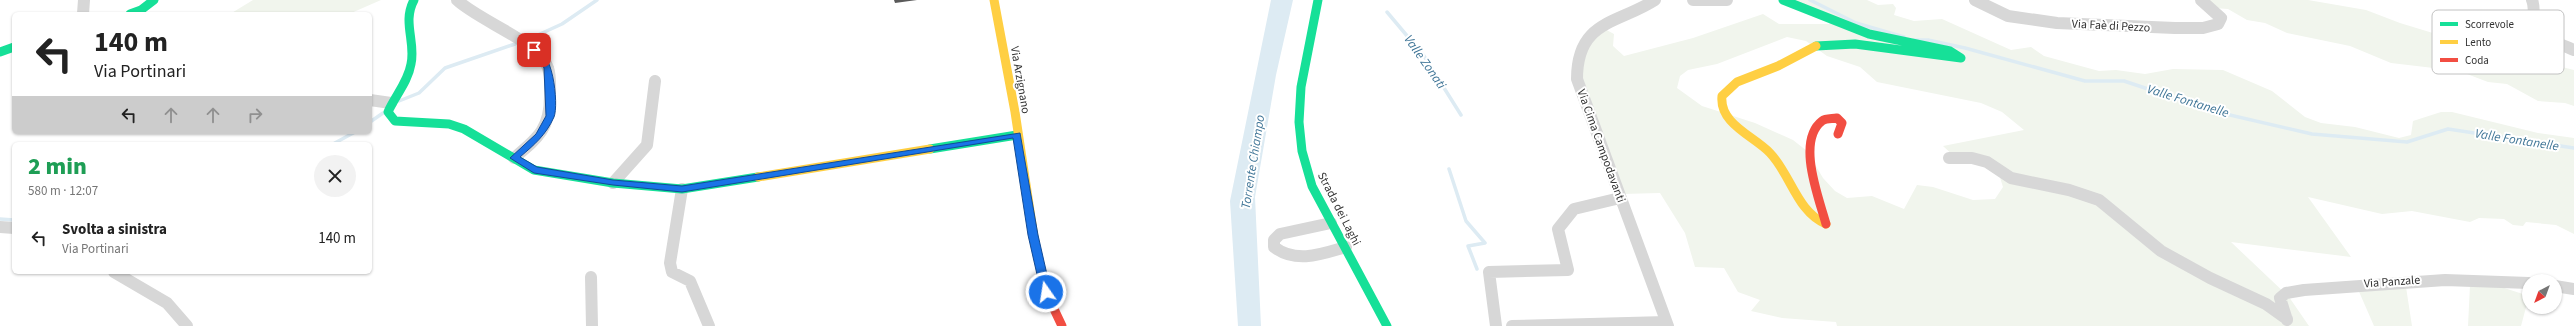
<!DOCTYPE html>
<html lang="it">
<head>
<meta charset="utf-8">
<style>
  body { margin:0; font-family:"Source Sans 3",sans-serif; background:#f2f2f2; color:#222; height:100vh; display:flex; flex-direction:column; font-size:15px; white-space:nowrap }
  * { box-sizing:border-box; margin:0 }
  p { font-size:13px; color:#767676 }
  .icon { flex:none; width:22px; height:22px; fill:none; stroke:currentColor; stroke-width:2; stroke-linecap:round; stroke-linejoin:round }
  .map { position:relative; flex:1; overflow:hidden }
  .drawer { position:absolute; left:12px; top:142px; width:360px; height:132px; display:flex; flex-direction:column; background:#fff; border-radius:6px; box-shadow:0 1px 3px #0004 }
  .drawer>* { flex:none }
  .guide { position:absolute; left:12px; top:12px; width:360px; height:122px; border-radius:6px; box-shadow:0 1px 3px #0004; background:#fff; color:#222; overflow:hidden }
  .needle { width:26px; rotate:221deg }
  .fabs { position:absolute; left:2522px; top:274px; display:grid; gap:8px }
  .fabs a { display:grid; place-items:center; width:40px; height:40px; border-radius:50%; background:#fff; box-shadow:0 1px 3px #0004; font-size:20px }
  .pin { position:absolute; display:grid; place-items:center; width:34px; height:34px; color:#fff; margin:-17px; border-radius:8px; box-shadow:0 2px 6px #0006 }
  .me { position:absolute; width:44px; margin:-22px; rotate:347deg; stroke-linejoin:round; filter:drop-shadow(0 0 3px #0008) }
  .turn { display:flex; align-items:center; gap:14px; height:84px; padding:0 16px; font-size:18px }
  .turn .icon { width:52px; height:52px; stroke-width:2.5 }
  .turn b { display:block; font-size:28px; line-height:34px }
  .lanes { display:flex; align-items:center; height:38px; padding:0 16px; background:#0003; justify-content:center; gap:20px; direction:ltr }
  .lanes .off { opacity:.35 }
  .round { display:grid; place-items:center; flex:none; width:42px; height:42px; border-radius:21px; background:#f2f2f2 }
  .head { display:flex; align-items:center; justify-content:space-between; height:68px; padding:0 16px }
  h1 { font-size:24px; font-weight:800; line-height:30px; color:#1e9e55 }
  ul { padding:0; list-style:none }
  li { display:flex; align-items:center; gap:12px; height:56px; padding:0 16px }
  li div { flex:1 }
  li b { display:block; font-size:15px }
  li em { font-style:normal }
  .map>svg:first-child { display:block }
  .green { fill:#f1f5ed; fill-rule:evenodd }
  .water { fill:#ddebf3 }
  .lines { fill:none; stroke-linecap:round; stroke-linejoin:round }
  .stream { stroke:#ddebf3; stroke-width:3.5 }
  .street { stroke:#d7d7d7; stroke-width:12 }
  .fast { stroke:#16e098; stroke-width:9 }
  .slow { stroke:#ffcf43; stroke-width:9 }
  .jam { stroke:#f24e42; stroke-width:9 }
  .shaded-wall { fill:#5a5a5a }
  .route { fill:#1a73e8; stroke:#114b97 }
  .labels { text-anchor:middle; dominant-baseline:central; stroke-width:4; stroke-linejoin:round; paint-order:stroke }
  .street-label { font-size:12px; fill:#333; stroke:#fff }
  .water-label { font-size:13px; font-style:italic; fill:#3f7597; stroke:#fff }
  .key { fill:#fff; stroke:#c2c2c2; stroke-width:1 }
  .key-label { font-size:11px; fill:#333 }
</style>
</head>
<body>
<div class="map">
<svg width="2574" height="326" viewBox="0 0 2574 326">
  <rect width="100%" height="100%" fill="#fff"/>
  <!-- green -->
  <path class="green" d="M 253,0 L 381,0 L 349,14 L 230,14 Z
    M 1791,0 L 1867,0 L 1878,5 L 1893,4 L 1896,8 L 1894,15 L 1914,21 L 1942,19 L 2011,50 L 2031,47 L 2044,56 L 2099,71 L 2116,70 L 2145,74 L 2173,69 L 2223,70 L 2272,91 L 2305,117 L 2321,123 L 2355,127 L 2399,138 L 2411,135 L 2413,121 L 2441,112 L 2452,112 L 2538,133 L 2574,138 L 2574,234 L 2556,225 L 2526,222 L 2523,226 L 2513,225 L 2504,219 L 2479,218 L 2470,222 L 2412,211 L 2382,214 L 2308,197 L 2351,257 L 2231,242 L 2289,297 L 2309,326 L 1837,326 L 1836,322 L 1782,318 L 1751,311 L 1760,300 L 1738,292 L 1724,268 L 1695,267 L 1685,233 L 1660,193 L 1622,194 L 1578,78 L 1591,38 L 1601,27 L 1614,34 L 1613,46 L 1624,56 L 1693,38 L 1763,14 L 1779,24 L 1829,24 L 1833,20 ZM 1787,37 L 1806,41 L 1827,56 L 1860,67 L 1877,82 L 1981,103 L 2002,112 L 2024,130 L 1943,146 L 1955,157 L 1997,168 L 2003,187 L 1995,199 L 1973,200 L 1933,187 L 1917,185 L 1904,209 L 1872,196 L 1847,198 L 1835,191 L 1823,178 L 1807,151 L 1793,140 L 1755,123 L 1702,106 L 1677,88 L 1680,76 L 1688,70 L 1717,64 Z
    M 2198,0 L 2308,0 L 2366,10 L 2400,23 L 2436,34 L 2451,33 L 2483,47 L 2574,70 L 2574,106 L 2565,103 L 2538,101 L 2507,84 L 2488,82 L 2459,71 L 2391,63 L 2350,46 L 2287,33 L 2265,23 L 2247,20 L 2228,9 L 2213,8 Z
    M 2492,284 L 2529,296 L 2521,326 L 2468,326 L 2470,285 Z
    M 2357,287 L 2406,287 L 2412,326 L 2374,326 Z"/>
  <!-- water -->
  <path class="water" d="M 1271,0 L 1293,0 L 1276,75 L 1255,197 L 1261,326 L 1238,326 L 1230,201 Z"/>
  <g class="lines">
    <!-- stream -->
    <path class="stream" d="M 1810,0 L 1856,23 L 1904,37
      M 1387,12 L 1424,56 L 1461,115
      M 529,39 L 562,24 L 597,0
      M 1913,40 L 1928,40 L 1965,48 L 2085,81 L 2124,81 L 2217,112 L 2312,134 L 2407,142 L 2448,129 L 2574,148
      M 399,101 L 419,93 L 445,68 L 515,44
      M 370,122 L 383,113
      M 333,144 L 355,132
      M 1449,169 L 1466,221 L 1485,243 L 1468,246 L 1477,269
      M 0,219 L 14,220"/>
    <!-- street -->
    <path class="street" d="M 457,0 C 479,21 540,42 548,68 C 551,77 550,87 550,96 C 550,129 538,138 514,158
      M 1655,0 C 1618,24 1577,20 1577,79 L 1668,326
      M 1693,0 L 1727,0
      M 1975,0 L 2008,16 L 2057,23 L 2175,28 L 2203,28 L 2218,24 L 2221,18 L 2201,0
      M 2532,0 C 2535,7 2533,14 2534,22 C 2538,38 2561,44 2574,50
      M 83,14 L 84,0
      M 370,100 L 391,103
      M 1949,158 L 1972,158 L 1987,162 L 2011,178 L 2069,190 L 2099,200 L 2161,251 L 2210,278 L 2266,304 L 2287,319
      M 613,183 L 647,145 L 655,81
      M 682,189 L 670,263 L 672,272 L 690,281 L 709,326
      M 1331,223 L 1280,234 L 1274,240 L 1274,247 C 1296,264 1322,254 1346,247
      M 0,227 L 14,228
      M 114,272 L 167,303 L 187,326
      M 591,277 L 592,326
      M 2555,286 L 2574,289
      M 2287,320 L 2280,298 L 2286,293 L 2304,290 L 2445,280 L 2529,283
      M 1496,326 L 1489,272 L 1568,270 L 1558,229 L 1574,209 L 1620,198
      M 1512,326 L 1666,322"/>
    <!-- fast -->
    <path class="fast" d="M 414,0 C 402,22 416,42 411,64 C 408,82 395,96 388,112 L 395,121 L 449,124 L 464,129 L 534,170 L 613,183 L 682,189 L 758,177
      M 1318,0 L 1301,87 L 1299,122 L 1302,151 L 1312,186 L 1387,326
      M 1783,0 L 1869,34 L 1950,51 L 1961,58 L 1855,44 L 1816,46
      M 130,14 L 141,10 L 154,0
      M 0,52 L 14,47
      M 930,149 L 1017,135"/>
    <!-- slow -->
    <path class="slow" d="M 994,0 L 1015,112 L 1035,244
      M 1816,46 L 1778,66 L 1737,82 L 1722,96 C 1719,124 1754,136 1770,153 C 1791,175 1797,212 1826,224
      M 758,177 L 930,149"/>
    <!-- jam -->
    <path class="jam" d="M 1826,224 C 1819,198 1796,141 1822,121 C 1826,118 1832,119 1837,118 L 1842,123 L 1838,134
      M 1035,244 L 1046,292 L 1062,326"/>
  </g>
  <!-- shaded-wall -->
  <path class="shaded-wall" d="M 894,0 L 917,0 L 895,3 Z"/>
  <!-- route -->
  <path class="route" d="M 531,48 C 553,43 559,105 554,117 C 546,135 534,145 520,157 L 537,167 L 613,180 L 682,186 L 1020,133 L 1038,235 L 1051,292 L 1046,296 L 1041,292 L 1028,235 L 1013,138 L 682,192 L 613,185 L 534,173 L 510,158 L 536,134 L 546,116 L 544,68 L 538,56 L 530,50 Z"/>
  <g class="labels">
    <!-- street labels -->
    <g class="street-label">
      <text transform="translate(2111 26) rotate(3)">Via Faè di Pezzo</text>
      <text transform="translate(1020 80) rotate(80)">Via Arzignano</text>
      <text transform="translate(1601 146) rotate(70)">Via Cima Campodavanti</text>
      <text transform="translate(1339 209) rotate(63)">Strada dei Laghi</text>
      <text transform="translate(2392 282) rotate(-4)">Via Panzale</text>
    </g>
    <!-- water labels -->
    <g class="water-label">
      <text transform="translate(1425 62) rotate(55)">Valle Zonati</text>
      <text transform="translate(2188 101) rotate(17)">Valle Fontanelle</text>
      <text transform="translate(2517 140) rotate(9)">Valle Fontanelle</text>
      <text transform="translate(1253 162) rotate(-81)">Torrente Chiampo</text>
    </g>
  </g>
  <!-- legend -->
  <rect x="2432" y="10" width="132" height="64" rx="6" class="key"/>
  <rect x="2440" y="22" width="18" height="4" fill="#16e098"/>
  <rect x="2440" y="40" width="18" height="4" fill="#ffcf43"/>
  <rect x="2440" y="58" width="18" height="4" fill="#f24e42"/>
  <g class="key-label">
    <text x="2465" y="28">Scorrevole</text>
    <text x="2465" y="46">Lento</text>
    <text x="2465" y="64">Coda</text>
  </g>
</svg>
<div class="fabs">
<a><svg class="needle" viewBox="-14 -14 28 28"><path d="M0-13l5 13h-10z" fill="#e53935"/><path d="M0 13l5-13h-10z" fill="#767676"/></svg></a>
</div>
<div class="pin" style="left:534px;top:50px;background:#d93025"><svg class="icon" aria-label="arrive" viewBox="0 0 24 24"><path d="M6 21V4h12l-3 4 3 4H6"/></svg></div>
<svg class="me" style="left:1046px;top:292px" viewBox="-20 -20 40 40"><circle r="17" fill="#1a73e8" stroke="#fff" stroke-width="3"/><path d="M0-11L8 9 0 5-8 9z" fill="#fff"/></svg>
<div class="guide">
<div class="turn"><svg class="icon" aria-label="left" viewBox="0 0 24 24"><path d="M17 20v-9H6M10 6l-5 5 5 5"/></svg><div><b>140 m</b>Via Portinari</div></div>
<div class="lanes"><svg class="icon" aria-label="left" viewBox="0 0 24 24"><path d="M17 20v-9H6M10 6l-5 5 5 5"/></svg><svg class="icon off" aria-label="ahead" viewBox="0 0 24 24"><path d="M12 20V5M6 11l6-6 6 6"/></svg><svg class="icon off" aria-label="ahead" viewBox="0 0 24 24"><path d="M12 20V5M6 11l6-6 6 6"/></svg><svg class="icon off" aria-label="right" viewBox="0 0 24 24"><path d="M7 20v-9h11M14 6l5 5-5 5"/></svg></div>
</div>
<section class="drawer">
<div class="head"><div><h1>2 min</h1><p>580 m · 12:07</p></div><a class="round"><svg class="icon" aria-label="close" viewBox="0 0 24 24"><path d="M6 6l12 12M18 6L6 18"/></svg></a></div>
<ul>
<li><svg class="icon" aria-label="left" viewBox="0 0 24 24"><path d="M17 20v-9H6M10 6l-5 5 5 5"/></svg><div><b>Svolta a sinistra</b><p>Via Portinari</p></div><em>140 m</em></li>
</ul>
</section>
</div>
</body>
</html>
